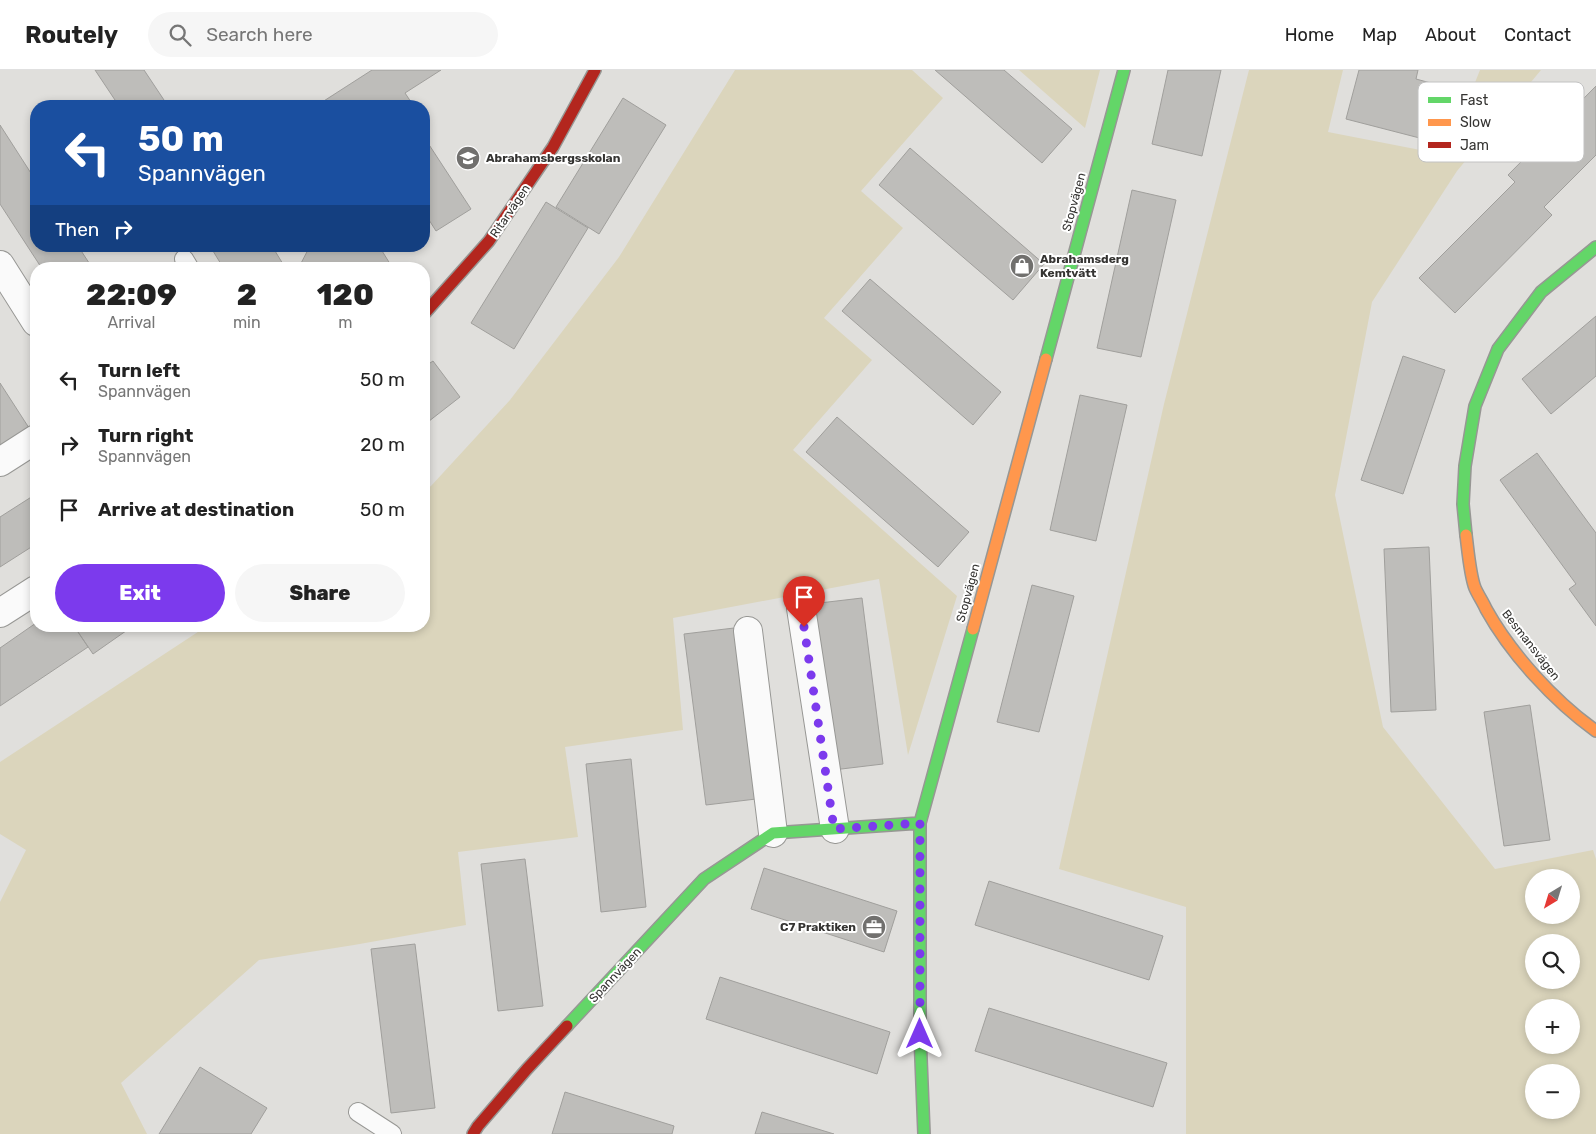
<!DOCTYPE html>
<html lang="en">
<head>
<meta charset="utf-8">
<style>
  body { margin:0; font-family:Rubik,sans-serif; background:#f6f6f6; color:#222; height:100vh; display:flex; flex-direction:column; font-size:19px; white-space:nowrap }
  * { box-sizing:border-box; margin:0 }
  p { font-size:16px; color:#767676 }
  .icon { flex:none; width:28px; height:28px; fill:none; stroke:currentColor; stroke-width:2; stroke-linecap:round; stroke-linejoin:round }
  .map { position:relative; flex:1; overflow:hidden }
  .panel { position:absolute; left:30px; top:192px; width:400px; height:370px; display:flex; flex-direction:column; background:#fff; border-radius:20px; box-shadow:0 2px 8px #0003 }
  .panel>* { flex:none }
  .top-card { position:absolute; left:30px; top:30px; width:400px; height:152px; border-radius:20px; box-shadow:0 2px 8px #0003; background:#1a4fa0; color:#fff; overflow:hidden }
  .needle { width:32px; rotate:218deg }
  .fabs { position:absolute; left:1525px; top:799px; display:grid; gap:10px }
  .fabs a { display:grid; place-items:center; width:55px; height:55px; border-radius:50%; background:#fff; box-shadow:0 2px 8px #0003; font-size:25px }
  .pin { position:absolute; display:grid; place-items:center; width:42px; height:42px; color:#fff; margin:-51px -21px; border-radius:50% 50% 50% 0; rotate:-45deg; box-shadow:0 0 5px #0007 }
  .pin .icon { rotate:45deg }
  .me { position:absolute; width:55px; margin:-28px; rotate:0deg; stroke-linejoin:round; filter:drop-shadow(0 0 4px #0008) }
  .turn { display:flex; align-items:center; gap:18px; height:105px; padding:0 25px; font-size:22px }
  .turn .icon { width:65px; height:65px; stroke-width:2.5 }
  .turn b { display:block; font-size:35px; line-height:42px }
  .then { display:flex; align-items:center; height:48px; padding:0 25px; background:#0003; gap:10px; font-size:19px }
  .eta { display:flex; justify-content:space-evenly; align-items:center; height:85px; text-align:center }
  .eta b { font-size:30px; font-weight:800; line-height:35px }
  .cta { display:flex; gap:10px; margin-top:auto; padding:10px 25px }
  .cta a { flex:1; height:58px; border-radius:30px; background:#7c3aed; color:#fff; font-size:20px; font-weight:800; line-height:58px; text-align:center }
  .cta a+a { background:#f6f6f6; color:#222 }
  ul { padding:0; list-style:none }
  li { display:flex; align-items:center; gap:15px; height:65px; padding:0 25px }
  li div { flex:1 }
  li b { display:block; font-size:19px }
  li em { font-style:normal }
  header { display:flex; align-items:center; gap:30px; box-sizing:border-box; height:70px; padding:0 25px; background:#fff; border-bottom:1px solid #e0e0e0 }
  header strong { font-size:24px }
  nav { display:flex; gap:28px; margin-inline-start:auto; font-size:18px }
  .search { width:350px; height:45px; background:#f6f6f6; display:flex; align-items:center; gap:12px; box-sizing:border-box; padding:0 18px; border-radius:28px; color:#767676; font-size:19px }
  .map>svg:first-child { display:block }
  .green { fill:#dbd5bc; fill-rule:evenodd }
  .building { fill:#bebdba; stroke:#a09f9c }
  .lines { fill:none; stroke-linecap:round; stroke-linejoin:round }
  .lane-casing { stroke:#979794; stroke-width:20 }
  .street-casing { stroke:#979794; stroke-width:30 }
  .fast-casing { stroke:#979794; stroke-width:14 }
  .slow-casing { stroke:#979794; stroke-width:14 }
  .jam-casing { stroke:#979794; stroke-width:14 }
  .lane { stroke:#fafafa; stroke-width:18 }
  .street { stroke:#fafafa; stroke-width:28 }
  .fast { stroke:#63d668; stroke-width:11 }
  .slow { stroke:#ff974d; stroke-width:11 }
  .jam { stroke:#b3261e; stroke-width:11 }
  .route { stroke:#7c3aed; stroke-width:9; stroke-dasharray:0 16.2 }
  .labels { text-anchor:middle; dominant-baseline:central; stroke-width:4; stroke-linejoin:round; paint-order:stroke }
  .poi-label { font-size:12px; font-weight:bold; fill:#353432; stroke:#fff; text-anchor:start }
  .street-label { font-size:12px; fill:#353432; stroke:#fff }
  .key { fill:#fff; stroke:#c2c2c2; stroke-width:1 }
  .key-label { font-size:14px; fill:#353432 }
</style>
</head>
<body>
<header>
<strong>Routely</strong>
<div class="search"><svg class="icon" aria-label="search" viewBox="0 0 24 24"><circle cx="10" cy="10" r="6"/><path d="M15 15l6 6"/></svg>Search here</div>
<nav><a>Home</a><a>Map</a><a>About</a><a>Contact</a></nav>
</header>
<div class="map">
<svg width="1596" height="1064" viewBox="0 0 1596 1064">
  <rect width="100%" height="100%" fill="#e0dfdc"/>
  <!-- green -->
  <path class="green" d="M 735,0 L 912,0 L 943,28 L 861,121 L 903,158 L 824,248 L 872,290 L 793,380 L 957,526 L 908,685 L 879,509 L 673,548 L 683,660 L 565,677 L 578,767 L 458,782 L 466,855 L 354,875 L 259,890 L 121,1013 L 147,1064 L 0,1064 L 0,832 L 26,780 L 0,764 L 0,692 L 207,556 L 424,556 L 424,420 L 431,416 L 510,330 L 619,187 Z
    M 1019,0 L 1100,0 L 1085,58 Z
    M 1249,0 L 1343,0 L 1328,62 L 1446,85 L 1480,0 L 1541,0 L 1457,101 L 1372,232 L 1335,425 L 1383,657 L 1495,799 L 1593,780 L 1596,789 L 1596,1064 L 1186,1064 L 1186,837 L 1059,799 L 1164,334 ZM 1534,808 L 1571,808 L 1571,845 L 1534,845 ZM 1534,872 L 1571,872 L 1571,910 L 1534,910 ZM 1534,938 L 1571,938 L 1571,975 L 1534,975 ZM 1534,1002 L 1571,1002 L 1571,1040 L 1534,1040 Z"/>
  <!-- building -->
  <path class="building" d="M 95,0 L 144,0 L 168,36 L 119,36 Z
    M 372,0 L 441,0 L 405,23 L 411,32 L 405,36 L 316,36 Z
    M 935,0 L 1004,0 L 1072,59 L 1042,93 Z
    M 1168,0 L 1221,0 L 1202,86 L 1152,74 Z
    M 1359,0 L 1418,0 L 1416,9 L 1453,19 L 1439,73 L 1346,49 Z
    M 1596,16 L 1596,85 L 1544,137 L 1552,145 L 1455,243 L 1419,208 L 1515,112 L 1508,105 Z
    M 623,28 L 666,55 L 599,164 L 556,137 Z
    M 0,55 L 36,111 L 36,176 L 78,176 L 93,199 L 42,199 L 39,194 L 0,134 Z
    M 424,67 L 471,139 L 436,161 L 424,142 Z
    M 910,78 L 1044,194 L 1013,230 L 879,115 Z
    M 1132,120 L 1176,130 L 1141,287 L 1097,278 Z
    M 546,132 L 588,158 L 514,279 L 471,253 Z
    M 210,176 L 272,176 L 286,199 L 224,199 Z
    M 310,176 L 379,176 L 392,197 L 391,199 L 298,199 Z
    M 870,209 L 1001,322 L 973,355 L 842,241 Z
    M 1596,246 L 1596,306 L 1551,344 L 1522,309 Z
    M 1403,286 L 1445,300 L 1403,424 L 1361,410 Z
    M 433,291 L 460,327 L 424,355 L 424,297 Z
    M 0,313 L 31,361 L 0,381 Z
    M 1080,325 L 1127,335 L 1096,471 L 1050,460 Z
    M 837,347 L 969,462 L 938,497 L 806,382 Z
    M 1537,383 L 1596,463 L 1596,556 L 1569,519 L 1576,514 L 1500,410 Z
    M 36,424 L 36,474 L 0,497 L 0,447 Z
    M 1429,477 L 1436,640 L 1391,642 L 1384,479 Z
    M 1032,515 L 1074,526 L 1039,662 L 997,652 Z
    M 862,528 L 883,694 L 833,700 L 811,534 Z
    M 36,553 L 36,556 L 74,556 L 88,577 L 0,636 L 0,578 Z
    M 74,556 L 133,556 L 93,584 Z
    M 734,558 L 756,729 L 706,735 L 684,564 Z
    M 1530,635 L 1550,770 L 1504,776 L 1484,642 Z
    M 631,689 L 646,837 L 601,842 L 586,694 Z
    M 525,789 L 543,936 L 498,941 L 481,794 Z
    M 764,798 L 897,841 L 884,882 L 751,839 Z
    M 989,811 L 1163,866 L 1149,910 L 975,855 Z
    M 415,874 L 435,1038 L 391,1043 L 371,879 Z
    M 720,907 L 890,962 L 877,1004 L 706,949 Z
    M 989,938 L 1167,993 L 1153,1037 L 975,981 Z
    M 200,997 L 267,1038 L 251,1064 L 159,1064 Z
    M 565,1022 L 674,1056 L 672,1064 L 552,1064 Z
    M 762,1042 L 834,1064 L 755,1064 Z"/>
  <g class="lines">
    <!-- lane casing -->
    <g class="lane-casing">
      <path id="lane" d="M 184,189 L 190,199
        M 358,1042 L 392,1064"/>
    </g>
    <!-- street casing -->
    <g class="street-casing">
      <path id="street" d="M 0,195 L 36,252
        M 0,392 L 36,369
        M 801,538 L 835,759
        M 0,543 L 36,520
        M 748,561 L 773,763"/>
    </g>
    <!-- fast casing -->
    <g class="fast-casing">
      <path id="fast" d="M 1046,289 L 1124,0
        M 1466,465 L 1463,434 L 1465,396 L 1475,336 L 1498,279 L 1541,222 L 1596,177
        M 567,956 L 704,809 L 773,763 L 920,753
        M 924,1064 L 920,964 L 920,753 L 973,559"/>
    </g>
    <!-- slow casing -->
    <g class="slow-casing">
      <path id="slow" d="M 1466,465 C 1468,480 1470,505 1475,518 C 1478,525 1483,532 1486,539 C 1511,584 1554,631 1596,661
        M 973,559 L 1046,289"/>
    </g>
    <!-- jam casing -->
    <g class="jam-casing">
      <path id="jam" d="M 424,244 L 489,171 L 553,77 L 595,0
        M 473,1064 L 478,1056 L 527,999 L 567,956"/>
    </g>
    <!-- lane -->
    <use href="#lane" class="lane"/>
    <!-- street -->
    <use href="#street" class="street"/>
    <!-- fast -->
    <use href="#fast" class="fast"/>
    <!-- slow -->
    <use href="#slow" class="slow"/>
    <!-- jam -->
    <use href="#jam" class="jam"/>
  </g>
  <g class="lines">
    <!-- route -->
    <path class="route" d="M 804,557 L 834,759 L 920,753 L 920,964"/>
  </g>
  <!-- icons -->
  <defs>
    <g id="school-disc" transform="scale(1.25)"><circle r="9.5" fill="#71706e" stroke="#fff"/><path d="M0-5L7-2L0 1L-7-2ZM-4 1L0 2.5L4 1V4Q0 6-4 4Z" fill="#fff"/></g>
    <g id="shop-disc" transform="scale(1.25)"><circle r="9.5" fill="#71706e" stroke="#fff"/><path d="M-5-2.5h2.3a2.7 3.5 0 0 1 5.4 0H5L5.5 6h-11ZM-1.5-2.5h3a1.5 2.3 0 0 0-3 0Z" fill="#fff"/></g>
    <g id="office-disc" transform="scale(1.25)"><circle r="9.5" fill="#71706e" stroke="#fff"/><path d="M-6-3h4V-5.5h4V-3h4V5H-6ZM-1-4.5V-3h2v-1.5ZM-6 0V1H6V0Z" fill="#fff"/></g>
  </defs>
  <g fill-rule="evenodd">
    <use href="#school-disc" x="468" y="88"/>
    <use href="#shop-disc" x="1022" y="196"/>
    <use href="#office-disc" x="874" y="857"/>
  </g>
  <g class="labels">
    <!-- poi labels -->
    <g class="poi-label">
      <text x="486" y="88">Abrahamsbergsskolan</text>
      <text x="1040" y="189">Abrahamsderg<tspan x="1040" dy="14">Kemtvätt</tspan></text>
      <text x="856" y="857" text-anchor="end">C7 Praktiken</text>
    </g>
    <!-- street labels -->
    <g class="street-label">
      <text transform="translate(1074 132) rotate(-75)">Stopvägen</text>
      <text transform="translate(510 141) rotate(-56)">Ritarvägen</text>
      <text transform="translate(968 523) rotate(-75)">Stopvägen</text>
      <text transform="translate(1531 575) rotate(52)">Besmansvägen</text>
      <text transform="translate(615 905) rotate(-47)">Spannvägen</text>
    </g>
  </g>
  <!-- legend -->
  <rect x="1418" y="12" width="166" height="80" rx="8" class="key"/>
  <rect x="1428" y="27" width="23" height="6" fill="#63d668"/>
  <rect x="1428" y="49" width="23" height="7" fill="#ff974d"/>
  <rect x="1428" y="72" width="23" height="6" fill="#b3261e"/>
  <g class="key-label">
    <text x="1460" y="35">Fast</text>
    <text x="1460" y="57">Slow</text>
    <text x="1460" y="80">Jam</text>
  </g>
</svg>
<div class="fabs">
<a><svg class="needle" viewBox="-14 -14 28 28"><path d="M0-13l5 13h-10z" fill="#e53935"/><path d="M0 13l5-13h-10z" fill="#767676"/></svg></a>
<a><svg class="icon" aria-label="search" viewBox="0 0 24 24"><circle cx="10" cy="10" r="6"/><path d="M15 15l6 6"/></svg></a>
<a>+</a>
<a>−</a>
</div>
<div class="pin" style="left:804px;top:557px;background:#d93025"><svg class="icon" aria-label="arrive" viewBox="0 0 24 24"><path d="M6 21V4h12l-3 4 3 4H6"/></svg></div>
<svg class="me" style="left:920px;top:964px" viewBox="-20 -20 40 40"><path d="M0-17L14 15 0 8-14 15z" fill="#7c3aed" stroke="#fff" stroke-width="4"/></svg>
<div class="top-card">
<div class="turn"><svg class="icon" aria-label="left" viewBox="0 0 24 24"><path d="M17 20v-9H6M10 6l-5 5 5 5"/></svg><div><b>50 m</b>Spannvägen</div></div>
<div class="then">Then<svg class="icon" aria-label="right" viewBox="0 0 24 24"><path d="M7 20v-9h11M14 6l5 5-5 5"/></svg></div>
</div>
<section class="panel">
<div class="eta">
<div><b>22:09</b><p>Arrival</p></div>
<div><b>2</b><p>min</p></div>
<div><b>120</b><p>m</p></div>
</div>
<ul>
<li><svg class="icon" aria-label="left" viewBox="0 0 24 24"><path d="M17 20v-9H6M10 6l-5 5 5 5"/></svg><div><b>Turn left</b><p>Spannvägen</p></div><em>50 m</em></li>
<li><svg class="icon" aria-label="right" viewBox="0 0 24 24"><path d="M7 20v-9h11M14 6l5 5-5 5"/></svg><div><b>Turn right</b><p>Spannvägen</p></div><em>20 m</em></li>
<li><svg class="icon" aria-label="arrive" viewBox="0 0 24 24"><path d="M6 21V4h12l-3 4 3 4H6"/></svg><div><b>Arrive at destination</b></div><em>50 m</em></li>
</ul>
<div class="cta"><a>Exit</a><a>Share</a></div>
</section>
</div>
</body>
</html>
